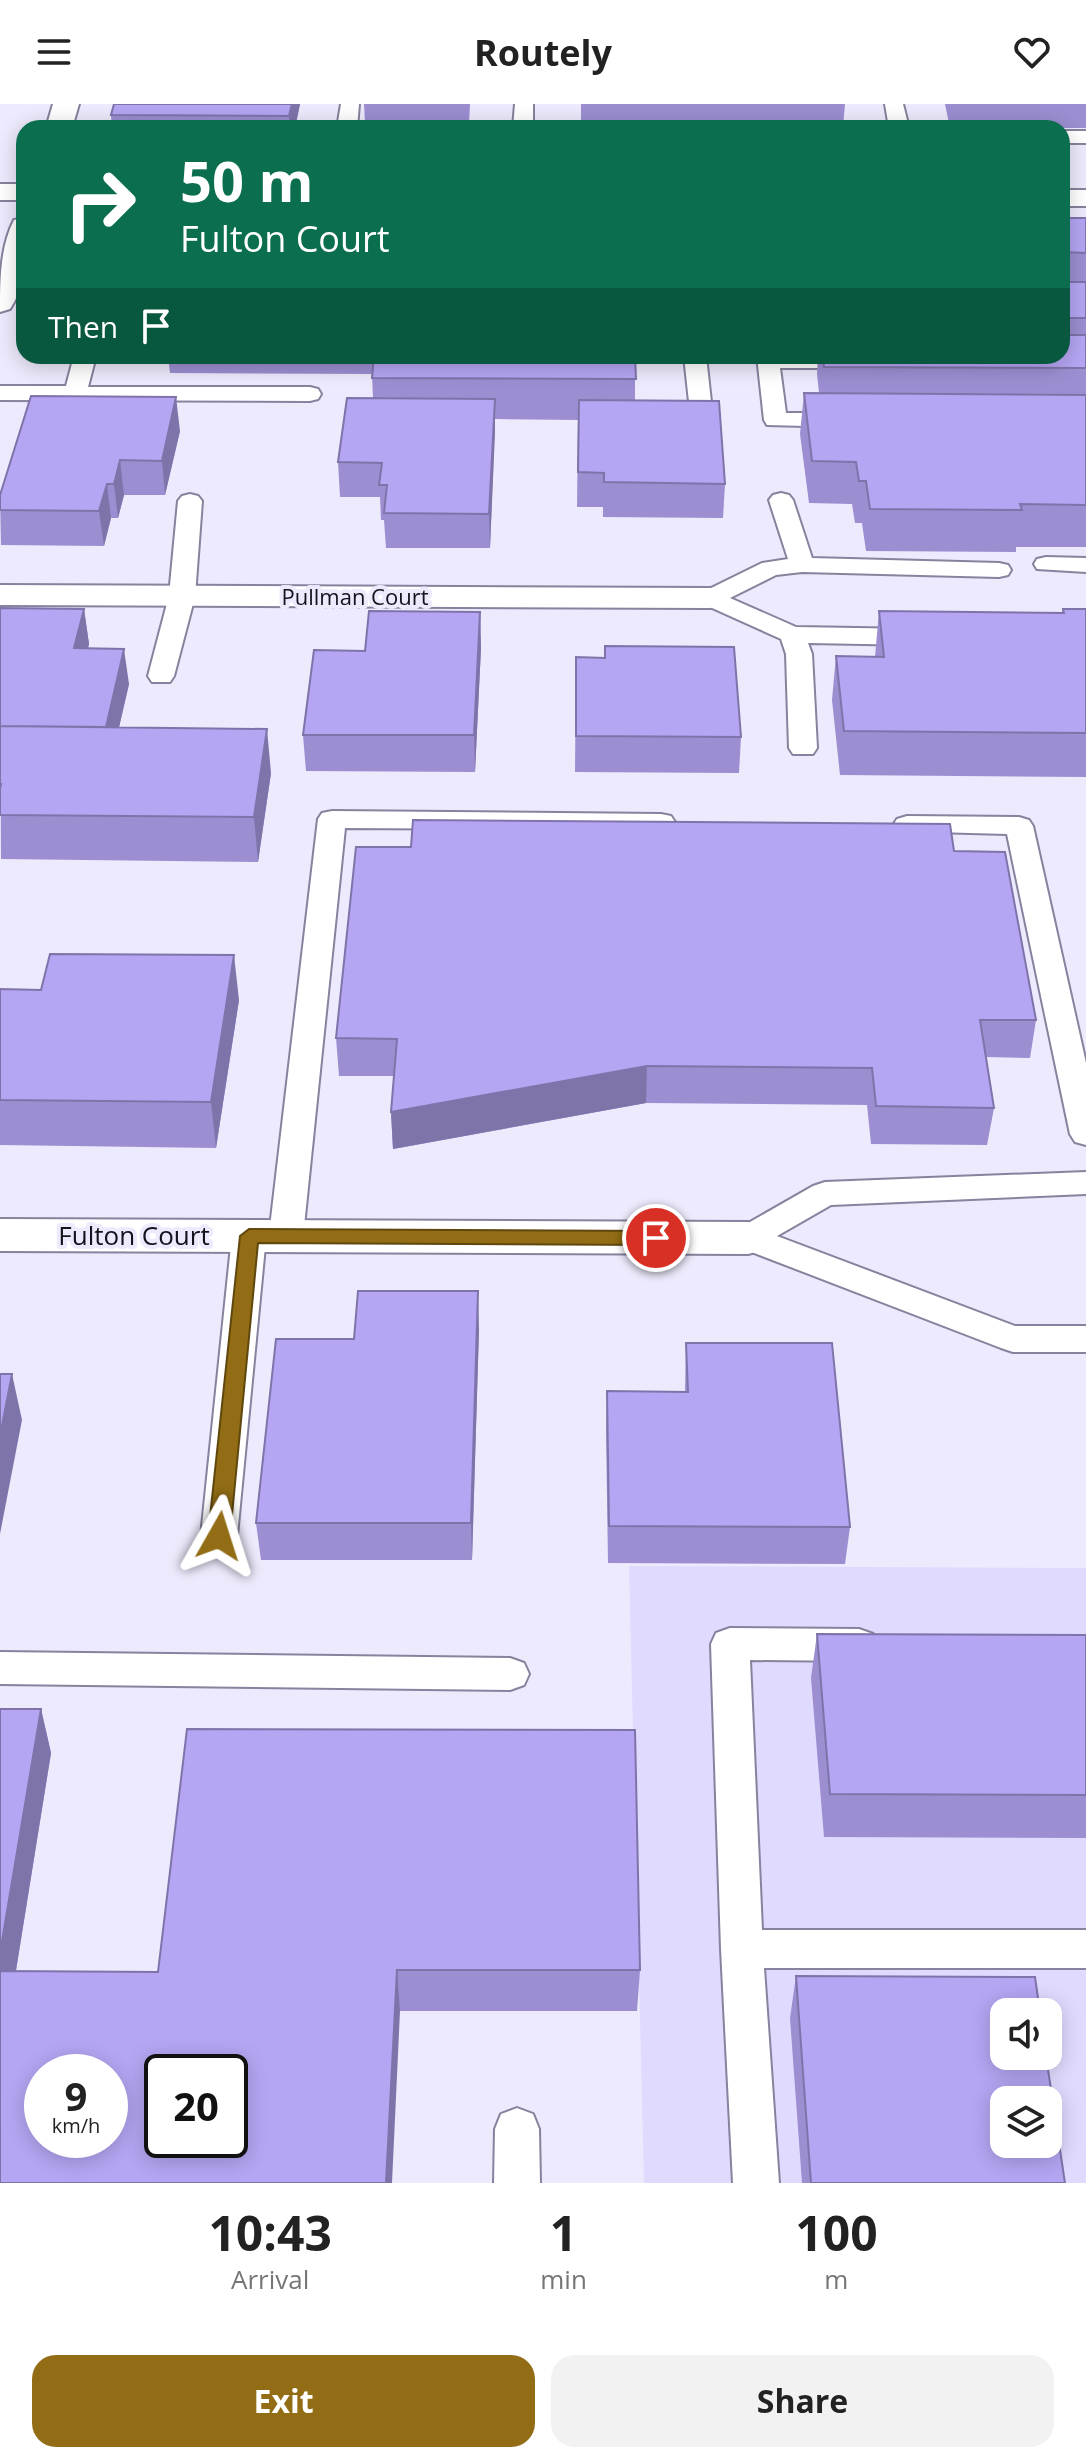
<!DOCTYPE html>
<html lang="en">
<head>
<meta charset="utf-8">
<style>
  body { margin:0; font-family:"Open Sans",sans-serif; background:#f2f2f2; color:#222; height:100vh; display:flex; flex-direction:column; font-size:30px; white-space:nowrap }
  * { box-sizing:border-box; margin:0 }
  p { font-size:26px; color:#767676 }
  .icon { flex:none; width:44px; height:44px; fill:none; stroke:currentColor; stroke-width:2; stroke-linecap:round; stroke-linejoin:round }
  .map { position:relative; height:2079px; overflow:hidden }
  .side { display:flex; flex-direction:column; background:#fff; flex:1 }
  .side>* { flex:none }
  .top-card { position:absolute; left:16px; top:16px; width:1054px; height:244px; border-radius:24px; box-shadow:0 4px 20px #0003; background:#0b6e4f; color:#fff; overflow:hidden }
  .buttons { position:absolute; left:990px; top:1894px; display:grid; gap:16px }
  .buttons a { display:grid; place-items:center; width:72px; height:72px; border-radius:16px; background:#fff; box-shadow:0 4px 20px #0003; font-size:40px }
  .speed { position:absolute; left:24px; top:1950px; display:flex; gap:16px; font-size:40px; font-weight:700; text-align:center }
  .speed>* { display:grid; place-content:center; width:104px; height:104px; border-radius:50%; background:#fff; box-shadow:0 4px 20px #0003; line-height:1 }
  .speed small { font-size:20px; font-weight:400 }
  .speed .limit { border:4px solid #111; border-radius:12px; background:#fff; color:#111 }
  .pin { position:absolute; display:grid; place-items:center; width:68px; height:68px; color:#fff; margin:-34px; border:4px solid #fff; border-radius:50%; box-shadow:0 2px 8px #0007 }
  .me { position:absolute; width:88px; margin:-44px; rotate:6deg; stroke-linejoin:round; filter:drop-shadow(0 0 6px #0008) }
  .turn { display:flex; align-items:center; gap:28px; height:168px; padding:0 32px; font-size:36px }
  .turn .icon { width:104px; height:104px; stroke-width:2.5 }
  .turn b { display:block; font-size:56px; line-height:68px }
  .then { display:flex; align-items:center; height:76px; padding:0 32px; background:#0003; gap:16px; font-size:30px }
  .eta { display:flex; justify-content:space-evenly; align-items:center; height:136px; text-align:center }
  .eta b { font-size:48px; font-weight:700; line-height:56px }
  .button { display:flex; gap:16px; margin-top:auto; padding:16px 32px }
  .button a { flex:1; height:92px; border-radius:24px; background:#926d15; color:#fff; font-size:32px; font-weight:700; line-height:92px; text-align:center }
  .button a+a { background:#f2f2f2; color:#222 }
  header { display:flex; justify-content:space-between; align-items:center; height:104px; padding:0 32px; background:#fff; font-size:36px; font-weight:700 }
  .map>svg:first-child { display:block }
  .built { fill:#e0daff; fill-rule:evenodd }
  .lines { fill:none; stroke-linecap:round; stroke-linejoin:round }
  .service-casing { stroke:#87829d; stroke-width:4 }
  .minor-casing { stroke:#87829d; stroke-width:4 }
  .secondary-casing { stroke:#87829d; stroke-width:4 }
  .service { fill:#fff; fill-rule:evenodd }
  .minor { fill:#fff; fill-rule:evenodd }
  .secondary { fill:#fff; fill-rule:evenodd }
  .wall { fill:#9c8ed1 }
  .shaded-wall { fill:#7f74aa }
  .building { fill:#b5a5f3; stroke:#7f74aa; stroke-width:2; fill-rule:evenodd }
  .route { fill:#926d15; stroke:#5f470e; stroke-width:2 }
  .labels { text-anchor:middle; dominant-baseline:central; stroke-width:8; stroke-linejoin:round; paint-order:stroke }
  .far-street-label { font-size:22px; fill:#14121d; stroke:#eceafc }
  .street-label { font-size:26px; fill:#14121d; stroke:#eceafc }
</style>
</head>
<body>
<header><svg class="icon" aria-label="menu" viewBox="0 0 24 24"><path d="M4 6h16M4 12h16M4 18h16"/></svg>Routely<svg class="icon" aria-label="heart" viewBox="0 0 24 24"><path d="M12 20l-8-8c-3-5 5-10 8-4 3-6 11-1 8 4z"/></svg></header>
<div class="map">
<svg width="1086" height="2079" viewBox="0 0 1086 2079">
  <rect width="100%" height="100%" fill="#eceafc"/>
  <!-- built -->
  <path class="built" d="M 629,1462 L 1086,1464 L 1086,2079 L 644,2079 ZM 1004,1908 L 1048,1908 L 1048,1952 L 1004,1952 ZM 1004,1996 L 1048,1996 L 1048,2040 L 1004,2040 Z"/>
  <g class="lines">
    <!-- service casing -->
    <g class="service-casing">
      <path id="service" d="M 341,0 L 359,0 L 357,24 L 337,24 Z
        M 515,0 L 533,0 L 533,24 L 513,24 Z
        M 885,0 L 903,0 L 909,24 L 889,24 Z
        M 1062,27 L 1086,27 L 1086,39 L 1062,39 Z
        M 74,252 L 96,252 L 88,283 L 310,283 L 318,285 L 321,290 L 318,295 L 310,297 L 0,296 L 0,282 L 66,282 Z
        M 684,252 L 706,252 L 712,307 L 709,312 L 693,312 L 690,307 Z
        M 757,252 L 867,252 L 870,257 L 859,264 L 780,264 L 786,309 L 844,309 L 852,311 L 855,316 L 852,321 L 844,323 L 767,321 L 764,316 Z
        M 781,389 L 789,391 L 793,396 L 812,454 L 999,459 L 1008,461 L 1011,466 L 1008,471 L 999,473 L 802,468 L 776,471 L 730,494 L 796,523 L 917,525 L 926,528 L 930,533 L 926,538 L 917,541 L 808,539 L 812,550 L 817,644 L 813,650 L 793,650 L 789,644 L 786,550 L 781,535 L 701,499 L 697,494 L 701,489 L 762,459 L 788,455 L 769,396 L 773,391 Z
        M 190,390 L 198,392 L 202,397 L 195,492 L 174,572 L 170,578 L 152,578 L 148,572 L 169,492 L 178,397 L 182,392 Z
        M 1046,453 L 1086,454 L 1086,468 L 1037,465 L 1034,460 L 1037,455 Z
        M 332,707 L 661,710 L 671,712 L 675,718 L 671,724 L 661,726 L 345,724 L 303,1132 L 298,1140 L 286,1144 L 274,1140 L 269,1132 L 318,715 L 322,709 Z
        M 907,712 L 1019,713 L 1029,716 L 1033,722 L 1086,959 L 1086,1041 L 1075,1038 L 1070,1030 L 1007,730 L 897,727 L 893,721 L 897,715 Z
        M 1086,1068 L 1086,1090 L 831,1101 L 777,1132 L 1015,1222 L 1086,1222 L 1086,1248 L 1013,1248 L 1001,1244 L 736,1142 L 731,1134 L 736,1126 L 813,1082 L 825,1078 Z
        M 249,1120 L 261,1124 L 266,1132 L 237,1432 L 232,1442 L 219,1447 L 206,1442 L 201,1432 L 232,1132 L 237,1124 Z
        M 730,1524 L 859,1525 L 873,1530 L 878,1541 L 873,1552 L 859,1557 L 750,1556 L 762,1826 L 1086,1826 L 1086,1864 L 764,1864 L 779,2079 L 733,2079 L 721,1845 L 711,1540 L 716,1529 Z
        M 0,1548 L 510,1554 L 524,1559 L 529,1570 L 524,1581 L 510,1586 L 0,1580 Z
        M 517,2004 L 533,2010 L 539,2025 L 540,2079 L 494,2079 L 495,2025 L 501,2010 Z"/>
    </g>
    <!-- minor casing -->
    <g class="minor-casing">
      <path id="minor" d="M 53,0 L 79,0 L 72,24 L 46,24 Z
        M 24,114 C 24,144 28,179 10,205 L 0,208 C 0,177 0,143 14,116 Z
        M 0,481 L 710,484 L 722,487 L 727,494 L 722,501 L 710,504 L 0,501 Z
        M 0,1115 L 748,1118 L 764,1122 L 771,1134 L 764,1146 L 748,1150 L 0,1147 Z"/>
    </g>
    <!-- secondary casing -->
    <g class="secondary-casing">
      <path id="secondary" d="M 0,80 L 24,80 L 24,96 L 0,96 Z
        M 1062,86 L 1086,86 L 1086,102 L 1062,102 Z"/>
    </g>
    <!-- service -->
    <use href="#service" class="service"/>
    <!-- minor -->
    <use href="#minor" class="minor"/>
    <!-- secondary -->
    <use href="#secondary" class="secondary"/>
  </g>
  <!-- wall -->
  <path class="wall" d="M 300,0 L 295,24 L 112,24 L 111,11 Z
    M 364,0 L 470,0 L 469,20 L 365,19 Z
    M 581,0 L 845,0 L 843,23 L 581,21 Z
    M 945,0 L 1086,0 L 1086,24 L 950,24 Z
    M 1062,114 L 1086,114 L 1086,443 L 1016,443 L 1016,448 L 866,447 L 862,419 L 855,419 L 852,400 L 809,399 L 800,330 L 804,289 L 819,289 L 817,270 L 818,252 L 1062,252 Z
    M 168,252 L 635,252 L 635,296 L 725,380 L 723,414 L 603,413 L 603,403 L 577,403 L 578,316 L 495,315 L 490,444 L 386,444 L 384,416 L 381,416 L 380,393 L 340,393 L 338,358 L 373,295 L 372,270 L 170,269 Z
    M 180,327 L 165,391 L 124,391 L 118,414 L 111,414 L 104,442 L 1,441 L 0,391 Z
    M 0,504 L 84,505 L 89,540 L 88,544 L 129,580 L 119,623 L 271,669 L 258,758 L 1,755 Z
    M 1063,505 L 1086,505 L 1086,673 L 840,671 L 832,596 L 836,552 L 875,553 L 879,507 L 1062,509 Z
    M 480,508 L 481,544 L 475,668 L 306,667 L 303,631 Z
    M 576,553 L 741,633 L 739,669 L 575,668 Z
    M 954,747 L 1036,916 L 1030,954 L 986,953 L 994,1004 L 987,1041 L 871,1040 L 867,1001 L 646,999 L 393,1045 L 391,1008 L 394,972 L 339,972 L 336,934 Z
    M 0,885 L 239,896 L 216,1044 L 0,1041 Z
    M 479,1225 L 472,1456 L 261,1456 L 256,1419 Z
    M 686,1239 L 850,1423 L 845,1460 L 608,1459 L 606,1325 L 607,1287 L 685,1288 Z
    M 817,1530 L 1086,1531 L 1086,1734 L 824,1733 L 811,1574 Z
    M 0,1605 L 41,1605 L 51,1649 L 16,1867 L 158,1868 L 187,1625 L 640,1866 L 637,1907 L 400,1907 L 0,2079 Z
    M 796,1872 L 1065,2079 L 802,2079 L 790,1914 Z"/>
  <!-- shaded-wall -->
  <path class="shaded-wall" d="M 292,0 L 300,0 L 295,24 L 290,24 L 289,12 Z
    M 176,293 L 180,327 L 165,391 L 162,357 Z
    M 495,295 L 495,329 L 490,444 L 489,410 Z
    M 120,356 L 124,391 L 118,414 L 114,380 Z
    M 107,380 L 111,414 L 104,442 L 99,407 Z
    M 84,505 L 89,540 L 79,580 L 74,544 Z
    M 480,508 L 481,544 L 475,668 L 474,631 Z
    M 124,545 L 129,580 L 109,667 L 104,631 Z
    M 267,625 L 271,669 L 258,758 L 254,713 Z
    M 234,851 L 239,896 L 216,1044 L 211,998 Z
    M 647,962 L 646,999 L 393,1045 L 391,1008 Z
    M 478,1187 L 479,1225 L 472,1456 L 471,1419 Z
    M 12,1270 L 22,1316 L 0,1430 L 0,1332 Z
    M 41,1605 L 51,1649 L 9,1909 L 0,1877 L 0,1849 Z
    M 397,1866 L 400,1907 L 392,2079 L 386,2079 Z"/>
  <!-- building -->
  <path class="building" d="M 114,0 L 292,0 L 289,12 L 111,11 Z
    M 1062,114 L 1086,114 L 1086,149 L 1062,148 Z
    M 1062,178 L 1086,178 L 1086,214 L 1062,214 Z
    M 1062,231 L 1086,231 L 1086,264 L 824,263 L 823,252 L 1062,252 Z
    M 374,252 L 635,252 L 636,275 L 372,274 Z
    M 804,289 L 1086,291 L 1086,401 L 1020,400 L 1022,406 L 870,405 L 866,377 L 859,377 L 856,358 L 812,357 Z
    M 31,292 L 176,293 L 162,357 L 120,356 L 114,380 L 107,380 L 99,407 L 0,406 L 0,391 Z
    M 347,294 L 495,295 L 489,410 L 384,409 L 387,381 L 379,381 L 382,359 L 338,358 Z
    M 579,296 L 719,297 L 725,380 L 604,378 L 604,369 L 578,368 Z
    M 0,504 L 84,505 L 74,544 L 124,545 L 106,623 L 0,622 Z
    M 1063,505 L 1086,505 L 1086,629 L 844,627 L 836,552 L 884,553 L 879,507 L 1064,509 Z
    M 369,507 L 480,508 L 474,631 L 303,631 L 314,546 L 365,547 Z
    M 605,542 L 734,543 L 741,633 L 576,632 L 576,553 L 605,554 Z
    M 0,622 L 267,625 L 254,713 L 0,711 L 0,685 L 1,680 L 0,680 Z
    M 413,716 L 950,720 L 954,747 L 1005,748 L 1036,916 L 980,916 L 994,1004 L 876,1002 L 872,964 L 647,962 L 391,1008 L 397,935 L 336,934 L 356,743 L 411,743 Z
    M 50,850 L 234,851 L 211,998 L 0,996 L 0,885 L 41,886 Z
    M 358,1187 L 478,1187 L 471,1419 L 256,1419 L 276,1235 L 354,1235 Z
    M 686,1239 L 832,1239 L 850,1423 L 609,1422 L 607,1287 L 688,1288 Z
    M 0,1270 L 12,1270 L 0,1332 Z
    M 817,1530 L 1086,1531 L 1086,1691 L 830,1690 Z
    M 0,1605 L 41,1605 L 0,1849 Z
    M 187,1625 L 635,1626 L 640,1866 L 397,1866 L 386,2079 L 0,2079 L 0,1867 L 158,1868 ZM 42,1968 L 110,1968 L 110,2036 L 42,2036 ZM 162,1968 L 230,1968 L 230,2036 L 162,2036 Z
    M 796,1872 L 1035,1873 L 1040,1908 L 1004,1908 L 1004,1952 L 1046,1952 L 1065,2079 L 811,2079 ZM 1004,1996 L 1048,1996 L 1048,2040 L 1004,2040 Z"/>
  <!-- route -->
  <path class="route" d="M 249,1125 L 656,1127 L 665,1134 L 656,1141 L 258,1139 L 230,1432 L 226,1438 L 219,1440 L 212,1438 L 208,1432 L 240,1132 Z"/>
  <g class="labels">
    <!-- far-street labels -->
    <g class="far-street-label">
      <text x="355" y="492">Pullman Court</text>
    </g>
    <!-- street labels -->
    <g class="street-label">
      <text x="134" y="1131">Fulton Court</text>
    </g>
  </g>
</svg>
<div class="buttons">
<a><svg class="icon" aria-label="sound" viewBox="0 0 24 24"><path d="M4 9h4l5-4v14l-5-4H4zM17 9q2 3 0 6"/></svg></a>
<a><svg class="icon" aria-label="layers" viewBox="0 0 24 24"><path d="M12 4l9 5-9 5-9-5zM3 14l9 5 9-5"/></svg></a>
</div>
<div class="speed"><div>9<small>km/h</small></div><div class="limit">20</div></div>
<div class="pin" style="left:656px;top:1134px;background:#d93025"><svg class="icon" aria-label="arrive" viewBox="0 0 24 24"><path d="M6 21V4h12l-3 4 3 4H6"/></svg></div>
<svg class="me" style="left:219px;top:1432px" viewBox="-20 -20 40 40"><path d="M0-17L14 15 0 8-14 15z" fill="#926d15" stroke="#fff" stroke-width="4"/></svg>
<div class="top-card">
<div class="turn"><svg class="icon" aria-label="right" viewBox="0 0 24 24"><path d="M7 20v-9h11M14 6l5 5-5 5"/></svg><div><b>50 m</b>Fulton Court</div></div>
<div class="then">Then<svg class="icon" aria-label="arrive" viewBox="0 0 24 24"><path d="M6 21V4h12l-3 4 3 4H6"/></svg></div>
</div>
</div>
<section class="side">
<div class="eta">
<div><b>10:43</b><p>Arrival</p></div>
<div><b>1</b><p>min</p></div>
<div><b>100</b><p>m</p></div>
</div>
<div class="button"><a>Exit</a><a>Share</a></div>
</section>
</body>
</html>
